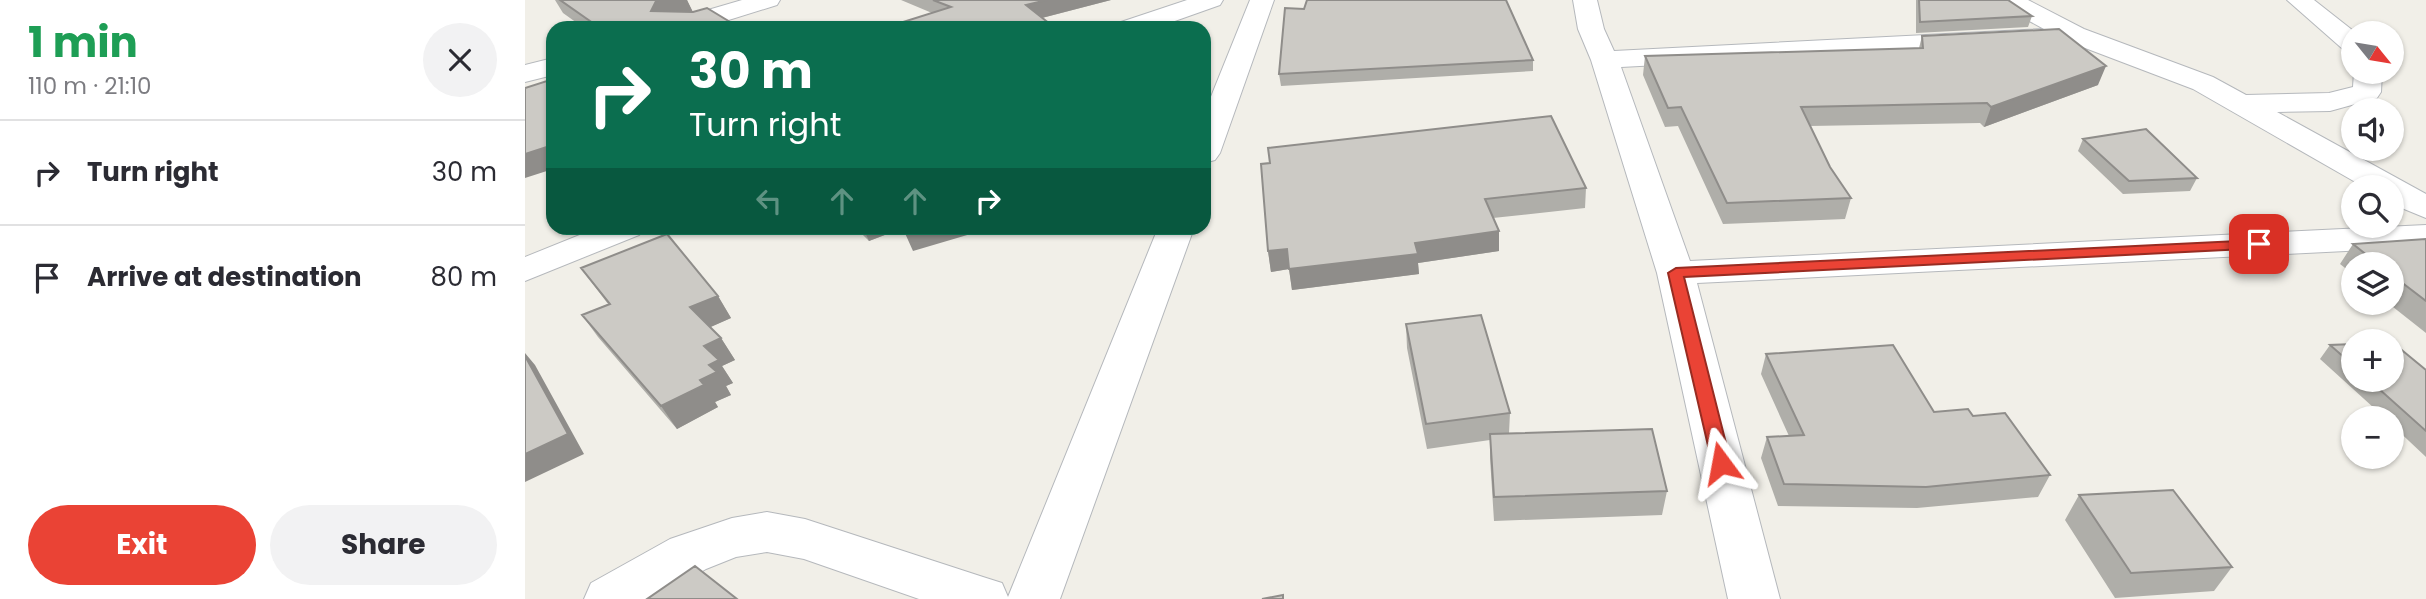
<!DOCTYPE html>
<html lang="en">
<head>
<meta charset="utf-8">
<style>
  body { margin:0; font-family:Poppins,sans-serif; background:#f2f2f3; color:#2b2b33; height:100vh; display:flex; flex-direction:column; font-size:26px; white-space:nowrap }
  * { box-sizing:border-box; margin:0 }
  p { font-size:23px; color:#7c7c81 }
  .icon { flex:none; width:38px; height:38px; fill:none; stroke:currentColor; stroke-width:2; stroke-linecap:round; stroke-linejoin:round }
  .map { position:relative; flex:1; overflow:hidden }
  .sheet { display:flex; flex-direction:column; background:#fff; width:525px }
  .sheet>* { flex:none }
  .hud { position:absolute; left:21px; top:21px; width:665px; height:214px; border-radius:21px; box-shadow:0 2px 5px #0004; background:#0b6e4f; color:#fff; overflow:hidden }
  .needle { width:46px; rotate:120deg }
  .buttons { position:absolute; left:1816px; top:21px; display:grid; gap:14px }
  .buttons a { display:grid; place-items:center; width:63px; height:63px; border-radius:50%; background:#fff; box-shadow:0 2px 5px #0004; font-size:35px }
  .pin { position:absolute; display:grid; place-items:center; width:60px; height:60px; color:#fff; margin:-30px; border-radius:14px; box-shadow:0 4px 10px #0006 }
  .me { position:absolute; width:77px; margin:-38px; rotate:347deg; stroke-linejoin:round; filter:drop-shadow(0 0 5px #0008) }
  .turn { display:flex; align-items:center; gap:24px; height:147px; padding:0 28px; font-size:32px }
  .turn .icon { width:91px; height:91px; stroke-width:2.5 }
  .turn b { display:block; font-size:49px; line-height:60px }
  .lanes { display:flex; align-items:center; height:66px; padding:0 28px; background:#0003; justify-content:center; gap:35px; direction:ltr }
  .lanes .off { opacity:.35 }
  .round { display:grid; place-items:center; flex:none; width:74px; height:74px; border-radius:37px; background:#f2f2f3 }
  .overview { display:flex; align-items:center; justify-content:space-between; height:119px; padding:0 28px }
  h1 { font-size:42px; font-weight:700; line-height:52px; color:#1e9e55 }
  .action { display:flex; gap:14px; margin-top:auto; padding:14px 28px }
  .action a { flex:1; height:80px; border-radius:42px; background:#ea4335; color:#fff; font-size:28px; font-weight:700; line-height:80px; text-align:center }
  .action a+a { background:#f2f2f3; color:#2b2b33 }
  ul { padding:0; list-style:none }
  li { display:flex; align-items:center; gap:21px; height:105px; padding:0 28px; border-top:2px solid #e1e1e2 }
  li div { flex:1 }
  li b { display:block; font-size:26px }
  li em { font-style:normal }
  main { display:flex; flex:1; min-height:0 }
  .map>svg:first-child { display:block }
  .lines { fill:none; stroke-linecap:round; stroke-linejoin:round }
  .minor-casing { stroke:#b5b8bc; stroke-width:2 }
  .minor { fill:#fff; fill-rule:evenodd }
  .wall { fill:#afaea9 }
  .shaded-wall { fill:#8f8d8a }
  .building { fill:#cccac5; stroke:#8f8d8a; stroke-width:2 }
  .route { fill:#ea4335; stroke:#982c22; stroke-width:2 }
</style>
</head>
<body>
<main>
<section class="sheet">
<div class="overview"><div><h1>1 min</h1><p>110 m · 21:10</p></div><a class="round"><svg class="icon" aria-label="close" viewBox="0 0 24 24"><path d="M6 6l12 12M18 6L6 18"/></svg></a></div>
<ul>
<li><svg class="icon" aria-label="right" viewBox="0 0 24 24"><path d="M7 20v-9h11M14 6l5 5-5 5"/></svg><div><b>Turn right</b></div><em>30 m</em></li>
<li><svg class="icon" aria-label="arrive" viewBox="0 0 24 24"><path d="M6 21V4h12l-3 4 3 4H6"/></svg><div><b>Arrive at destination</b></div><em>80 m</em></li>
</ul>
<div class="action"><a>Exit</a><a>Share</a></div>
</section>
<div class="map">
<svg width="1901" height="599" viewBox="0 0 1901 599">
  <rect width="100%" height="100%" fill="#f1efe8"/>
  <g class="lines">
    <!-- minor casing -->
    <g class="minor-casing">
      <path id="minor" d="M 217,0 L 255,0 L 252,5 L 178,28 L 138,28 L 142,22 Z
        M 662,0 L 698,0 L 695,5 L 630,28 L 592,28 L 596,22 Z
        M 725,0 L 749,0 L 695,153 L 690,160 L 679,163 L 679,114 Z
        M 1048,0 L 1072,0 L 1079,29 L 1089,51 L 1519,29 L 1475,5 L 1472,0 L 1503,0 L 1559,29 L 1688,77 L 1721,95 L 1804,93 L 1828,87 L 1829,72 L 1857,72 L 1856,92 L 1852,98 L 1805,111 L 1752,112 L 1901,194 L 1901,218 L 1867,204 L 1867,187 L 1839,187 L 1668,89 L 1547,43 L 1096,67 L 1165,261 L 1901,225 L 1901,247 L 1172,283 L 1255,599 L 1203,599 L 1132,273 L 1066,60 L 1053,29 Z
        M 1762,0 L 1789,0 L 1831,33 L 1829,53 L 1820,51 Z
        M 28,58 L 28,75 L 0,82 L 0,65 Z
        M 72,228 L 120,228 L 114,235 L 0,281 L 0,257 Z
        M 633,228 L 669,228 L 535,599 L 394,599 L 279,559 L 242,552 L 211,557 L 181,569 L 130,599 L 59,599 L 66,583 L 145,539 L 207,518 L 242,512 L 280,519 L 458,577 L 477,583 L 483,597 Z"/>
    </g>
    <!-- minor -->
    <use href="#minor" class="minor"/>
  </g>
  <!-- wall -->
  <path class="wall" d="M 30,0 L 162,0 L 167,11 L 215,28 L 59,28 L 38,13 Z
    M 376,0 L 586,0 L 517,18 L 407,13 Z
    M 1391,0 L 1483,0 L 1507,16 L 1503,27 L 1391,33 Z
    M 1397,36 L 1573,85 L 1459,127 L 1455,123 L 1285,126 L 1305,167 L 1326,198 L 1320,219 L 1198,224 L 1153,126 L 1140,127 L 1118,75 L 1120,56 L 1394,48 Z
    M 1008,60 L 1008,71 L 756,86 L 754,74 Z
    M 1558,139 L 1672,178 L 1665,191 L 1598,194 L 1553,151 Z
    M 745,163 L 1061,188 L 1060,208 L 968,218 L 974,251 L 893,263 L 894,274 L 767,290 L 764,269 L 746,272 L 743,251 Z
    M 331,228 L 378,228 L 344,241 Z
    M 1901,239 L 1901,333 L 1863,303 L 1867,303 L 1867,264 L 1829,264 L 1829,275 L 1815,264 L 1828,244 Z
    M 56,268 L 193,296 L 206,318 L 185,327 L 196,338 L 210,360 L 197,366 L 208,383 L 201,386 L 206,395 L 190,402 L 193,407 L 152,429 L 73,337 L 57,315 L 83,304 Z
    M 881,324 L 985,413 L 984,433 L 1142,491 L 1137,515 L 969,521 L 965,458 L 965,440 L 902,449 L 882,348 Z
    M 1829,344 L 1829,380 L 1867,380 L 1901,370 L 1901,457 L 1867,425 L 1867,418 L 1860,418 L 1795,359 L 1805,345 Z
    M 1241,354 L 1409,412 L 1448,416 L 1525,475 L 1513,497 L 1392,508 L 1253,506 L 1236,458 L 1242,437 L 1264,436 L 1236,374 Z
    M 1554,495 L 1707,567 L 1689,591 L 1590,598 L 1540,520 Z"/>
  <!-- shaded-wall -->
  <path class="shaded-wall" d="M 134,0 L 162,0 L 168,12 L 126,11 L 131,1 Z
    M 522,0 L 586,0 L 505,21 L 501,5 Z
    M 1581,66 L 1573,85 L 1459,127 L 1466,107 Z
    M 28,145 L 28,169 L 0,178 L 0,154 Z
    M 338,228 L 378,228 L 344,241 Z
    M 393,228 L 466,228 L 388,251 L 379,231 Z
    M 974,231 L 974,251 L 893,263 L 894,274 L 767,290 L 764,269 L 746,272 L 743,251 L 762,249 L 890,243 Z
    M 193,296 L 206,318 L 179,330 L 165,307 Z
    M 196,338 L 210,360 L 197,366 L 208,383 L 201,386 L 206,395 L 190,402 L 193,407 L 152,429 L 136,406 L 184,365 L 179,346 Z
    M 0,353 L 10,365 L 59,454 L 0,482 Z"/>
  <!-- building -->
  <path class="building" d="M 35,0 L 134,0 L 131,1 L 126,11 L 168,12 L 182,8 L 215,28 L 75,28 Z
    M 408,0 L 522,0 L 501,5 L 530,28 L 359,28 L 426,7 Z
    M 782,0 L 981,0 L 1008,60 L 754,74 L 760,8 L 779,9 Z
    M 1394,0 L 1483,0 L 1507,16 L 1395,22 Z
    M 1534,29 L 1581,66 L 1466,107 L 1462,103 L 1276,107 L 1305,167 L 1326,198 L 1202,203 L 1156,107 L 1143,108 L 1120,56 L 1398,48 L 1397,36 Z
    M 28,79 L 28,145 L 0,154 L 0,88 Z
    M 1026,116 L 1061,188 L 960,199 L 974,231 L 890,243 L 893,254 L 764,269 L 762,249 L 743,251 L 736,164 L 745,163 L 743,148 Z
    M 1621,129 L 1672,178 L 1604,181 L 1558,139 Z
    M 378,228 L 393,228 L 379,231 Z
    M 142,234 L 193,296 L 165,307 L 196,338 L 179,346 L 194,360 L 184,365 L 192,372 L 175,380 L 179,385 L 136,406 L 57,315 L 85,304 L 56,268 Z
    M 1901,239 L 1901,301 L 1867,275 L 1867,264 L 1853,264 L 1828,244 Z
    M 956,315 L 985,413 L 901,424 L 881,324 Z
    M 1867,342 L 1901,370 L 1901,431 L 1844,380 L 1867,380 Z
    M 1829,344 L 1829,366 L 1805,345 Z
    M 1368,345 L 1409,412 L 1443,409 L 1448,416 L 1480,413 L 1525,475 L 1401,487 L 1259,484 L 1242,437 L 1279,435 L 1241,354 Z
    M 0,356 L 43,434 L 0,454 Z
    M 1127,429 L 1142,491 L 969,497 L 965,434 Z
    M 1648,490 L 1707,567 L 1606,573 L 1554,495 Z
    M 170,566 L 212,599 L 122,599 Z
    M 758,595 L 758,599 L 737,599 Z"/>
  <!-- route -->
  <path class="route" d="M 1734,240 L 1740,241 L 1742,244 L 1740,248 L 1159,277 L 1206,463 L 1203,468 L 1196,470 L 1189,468 L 1187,463 L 1143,273 L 1151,268 Z"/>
</svg>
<div class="buttons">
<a><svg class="needle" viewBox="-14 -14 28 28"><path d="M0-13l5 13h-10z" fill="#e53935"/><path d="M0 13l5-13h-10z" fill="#7c7c81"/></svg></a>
<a><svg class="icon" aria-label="sound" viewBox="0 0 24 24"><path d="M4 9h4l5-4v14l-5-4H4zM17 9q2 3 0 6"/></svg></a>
<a><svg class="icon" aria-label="search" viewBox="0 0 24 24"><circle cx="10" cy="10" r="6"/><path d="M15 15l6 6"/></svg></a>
<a><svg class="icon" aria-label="layers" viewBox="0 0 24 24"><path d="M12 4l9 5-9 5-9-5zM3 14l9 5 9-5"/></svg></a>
<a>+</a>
<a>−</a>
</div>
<div class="pin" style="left:1734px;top:244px;background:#d93025"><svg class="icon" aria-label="arrive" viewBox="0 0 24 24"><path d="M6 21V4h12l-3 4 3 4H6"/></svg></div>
<svg class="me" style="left:1196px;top:463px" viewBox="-20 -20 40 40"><path d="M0-17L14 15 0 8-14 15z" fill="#ea4335" stroke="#fff" stroke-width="4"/></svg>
<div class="hud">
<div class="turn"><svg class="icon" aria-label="right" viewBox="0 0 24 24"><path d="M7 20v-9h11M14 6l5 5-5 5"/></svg><div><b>30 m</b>Turn right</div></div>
<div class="lanes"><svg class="icon off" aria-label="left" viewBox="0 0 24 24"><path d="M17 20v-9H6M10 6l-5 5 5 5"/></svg><svg class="icon off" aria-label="ahead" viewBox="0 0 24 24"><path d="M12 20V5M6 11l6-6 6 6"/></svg><svg class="icon off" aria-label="ahead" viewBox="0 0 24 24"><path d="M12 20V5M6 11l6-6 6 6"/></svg><svg class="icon" aria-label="right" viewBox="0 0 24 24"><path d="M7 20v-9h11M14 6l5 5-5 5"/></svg></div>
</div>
</div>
</main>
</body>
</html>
